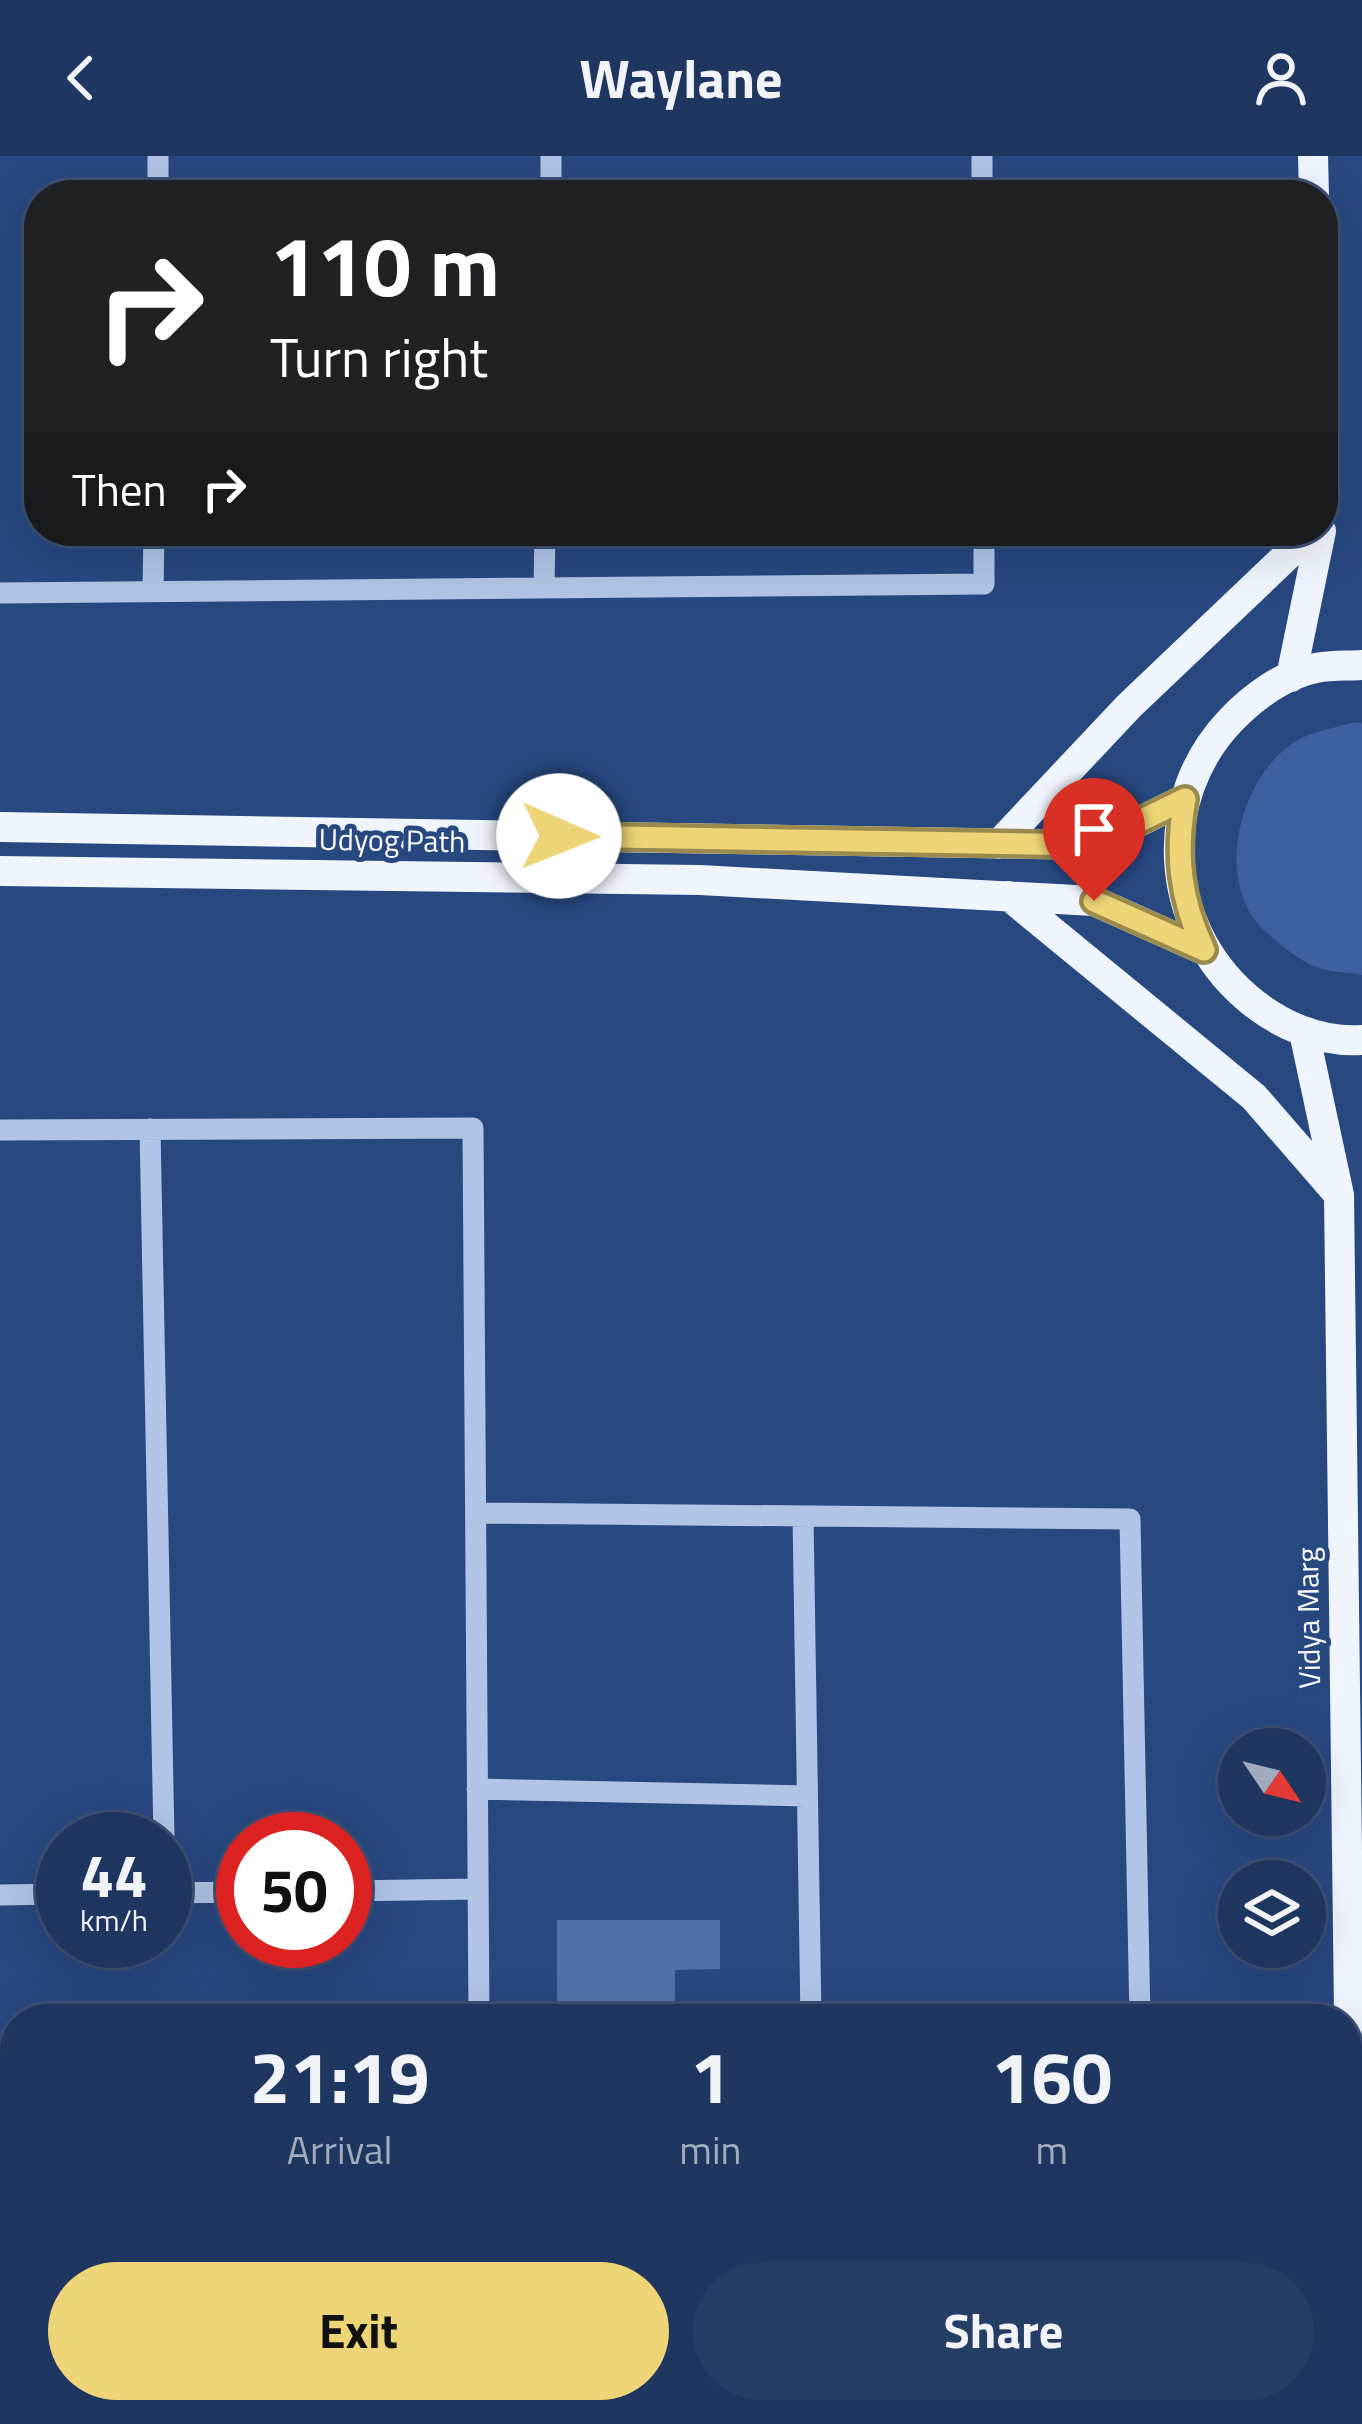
<!DOCTYPE html>
<html lang="en">
<head>
<meta charset="utf-8">
<style>
  body { margin:0; font-family:"Titillium Web",sans-serif; background:#263e66; color:#f1f3f6; height:100vh; display:flex; flex-direction:column; font-size:45px; white-space:nowrap }
  * { box-sizing:border-box; margin:0 }
  p { font-size:39px; color:#a1abbd }
  .icon { flex:none; width:66px; height:66px; fill:none; stroke:currentColor; stroke-width:2; stroke-linecap:round; stroke-linejoin:round }
  .map { position:relative; flex:1; overflow:hidden }
  .side { position:absolute; left:0px; top:1848px; width:1362px; height:420px; display:flex; flex-direction:column; background:#1e3660; border-radius:48px 48px 0 0; box-shadow:0 12px 48px #0002,0 0 0 3px #3c5075 }
  .side>* { flex:none }
  .banner { position:absolute; left:24px; top:24px; width:1314px; height:366px; border-radius:48px; box-shadow:0 12px 48px #0002,0 0 0 3px #3c5075; background:#202124; color:#fff; overflow:hidden }
  .needle { width:78px; rotate:125deg }
  .fabs { position:absolute; left:1218px; top:1572px; display:grid; gap:24px }
  .fabs a { display:grid; place-items:center; width:108px; height:108px; border-radius:50%; background:#1e3660; box-shadow:0 12px 48px #0002,0 0 0 3px #3c5075; font-size:60px }
  .speed { position:absolute; left:36px; top:1656px; display:flex; gap:24px; font-size:60px; font-weight:700; text-align:center }
  .speed>* { display:grid; place-content:center; width:156px; height:156px; border-radius:50%; background:#1e3660; box-shadow:0 12px 48px #0002,0 0 0 3px #3c5075; line-height:1 }
  .speed small { font-size:30px; font-weight:400 }
  .speed .limit { border:18px solid #d22; background:#fff; color:#111 }
  .pin { position:absolute; display:grid; place-items:center; width:102px; height:102px; color:#fff; margin:-123px -51px; border-radius:50% 50% 50% 0; rotate:-45deg; box-shadow:0 0 12px #0007 }
  .pin .icon { rotate:45deg }
  .me { position:absolute; width:132px; margin:-66px; rotate:91deg; stroke-linejoin:round; filter:drop-shadow(0 0 9px #0008) }
  .turn { display:flex; align-items:center; gap:42px; height:252px; padding:0 48px; font-size:54px }
  .turn .icon { width:156px; height:156px; stroke-width:2.5 }
  .turn b { display:block; font-size:84px; line-height:102px }
  .then { display:flex; align-items:center; height:114px; padding:0 48px; background:#0003; gap:24px; font-size:45px }
  .eta { display:flex; justify-content:space-evenly; align-items:center; height:204px; text-align:center }
  .eta b { font-size:72px; font-weight:700; line-height:84px }
  .button { display:flex; gap:24px; margin-top:auto; padding:24px 48px }
  .button a { flex:1; height:138px; border-radius:72px; background:#edd476; color:#111; font-size:48px; font-weight:700; line-height:138px; text-align:center }
  .button a+a { background:#263e66; color:#f1f3f6 }
  header { display:flex; justify-content:space-between; align-items:center; height:156px; padding:0 48px; background:#1e3660; font-size:54px; font-weight:700 }
  .map>svg:first-child { display:block }
  .green { fill:#3c619e }
  .building { fill:#5071a9 }
  .lines { fill:none; stroke-linecap:round; stroke-linejoin:round }
  .minor { stroke:#afc4e6; stroke-width:21 }
  .major { stroke:#f0f4fd; stroke-width:30 }
  .route-casing { stroke:#9a8a4d; stroke-width:30 }
  .route { stroke:#edd476; stroke-width:21 }
  .labels { text-anchor:middle; dominant-baseline:central; stroke-width:10; stroke-linejoin:round; paint-order:stroke }
  .street-label { font-size:30px; fill:#fff; stroke:#284880 }
</style>
</head>
<body>
<header><svg class="icon" aria-label="back" viewBox="0 0 24 24"><path d="M15 5l-7 7 7 7"/></svg>Waylane<svg class="icon" aria-label="person" viewBox="0 0 24 24"><circle cx="12" cy="8" r="4"/><path d="M4 21q1-7 8-7t8 7"/></svg></header>
<div class="map">
<svg width="1362" height="2268" viewBox="0 0 1362 2268">
  <rect width="100%" height="100%" fill="#284880"/>
  <!-- green -->
  <path class="green" d="M 1355,566 L 1362,567 L 1362,819 C 1348,816 1330,817 1316,811 C 1300,805 1276,786 1264,774 C 1211,725 1241,612 1302,582 C 1318,574 1339,571 1355,566 Z"/>
  <!-- building -->
  <path class="building" d="M 557,1764 L 720,1764 L 720,1813 L 675,1814 L 675,1863 L 557,1863 Z"/>
  <g class="lines">
    <!-- minor -->
    <path class="minor" d="M 982,0 L 982,39
      M 158,39 L 158,0
      M 551,39 L 551,0
      M 544,432 L 545,375
      M 153,435 L 154,375
      M 0,437 L 984,428 L 984,375
      M 150,973 L 164,1683
      M 0,974 L 473,972 L 479,1863
      M 476,1357 L 1130,1363 L 1140,1863
      M 803,1360 L 811,1863
      M 477,1633 L 807,1640
      M 345,1735 L 478,1733
      M 165,1737 L 243,1736
      M 0,1739 L 63,1738
      M 0,2143 L 15,2143
      M 99,2253 L 99,2268
      M 481,2253 L 481,2268
      M 1148,2253 L 1148,2268"/>
    <!-- major -->
    <path class="major" d="M 1313,0 L 1314,39
      M 1362,509 C 1347,510 1331,509 1316,512 C 1284,518 1253,541 1231,564 C 1155,643 1164,769 1245,840 C 1277,868 1319,887 1362,884
      M 1291,521 L 1321,375
      M 0,671 L 1092,689 L 1185,643
      M 999,688 L 1129,550 L 1313,375
      M 0,715 L 700,724 L 1094,745 L 1204,794
      M 1009,740 L 1254,941 L 1339,1039
      M 1304,876 L 1339,1039 L 1354,2268"/>
  </g>
  <g class="lines">
    <!-- route casing -->
    <g class="route-casing">
      <path id="route" d="M 559,680 L 1091,689 L 1185,643 C 1175,698 1180,743 1204,794 L 1094,745"/>
    </g>
    <!-- route -->
    <use href="#route" class="route"/>
  </g>
  <g class="labels">
    <!-- street labels -->
    <g class="street-label">
      <text transform="translate(392 684) rotate(1)">Udyog Path</text>
      <text transform="translate(1308 1462) rotate(-91)">Vidya Marg</text>
    </g>
  </g>
</svg>
<div class="fabs">
<a><svg class="needle" viewBox="-14 -14 28 28"><path d="M0-13l5 13h-10z" fill="#e53935"/><path d="M0 13l5-13h-10z" fill="#a1abbd"/></svg></a>
<a><svg class="icon" aria-label="layers" viewBox="0 0 24 24"><path d="M12 4l9 5-9 5-9-5zM3 14l9 5 9-5"/></svg></a>
</div>
<div class="speed"><div>44<small>km/h</small></div><div class="limit">50</div></div>
<div class="pin" style="left:1094px;top:745px;background:#d93025"><svg class="icon" aria-label="arrive" viewBox="0 0 24 24"><path d="M6 21V4h12l-3 4 3 4H6"/></svg></div>
<svg class="me" style="left:559px;top:680px" viewBox="-20 -20 40 40"><circle r="19" fill="#fff"/><path d="M0-13L10 11 0 6-10 11z" fill="#edd476"/></svg>
<div class="banner">
<div class="turn"><svg class="icon" aria-label="right" viewBox="0 0 24 24"><path d="M7 20v-9h11M14 6l5 5-5 5"/></svg><div><b>110 m</b>Turn right</div></div>
<div class="then">Then<svg class="icon" aria-label="right" viewBox="0 0 24 24"><path d="M7 20v-9h11M14 6l5 5-5 5"/></svg></div>
</div>
<section class="side">
<div class="eta">
<div><b>21:19</b><p>Arrival</p></div>
<div><b>1</b><p>min</p></div>
<div><b>160</b><p>m</p></div>
</div>
<div class="button"><a>Exit</a><a>Share</a></div>
</section>
</div>
</body>
</html>
